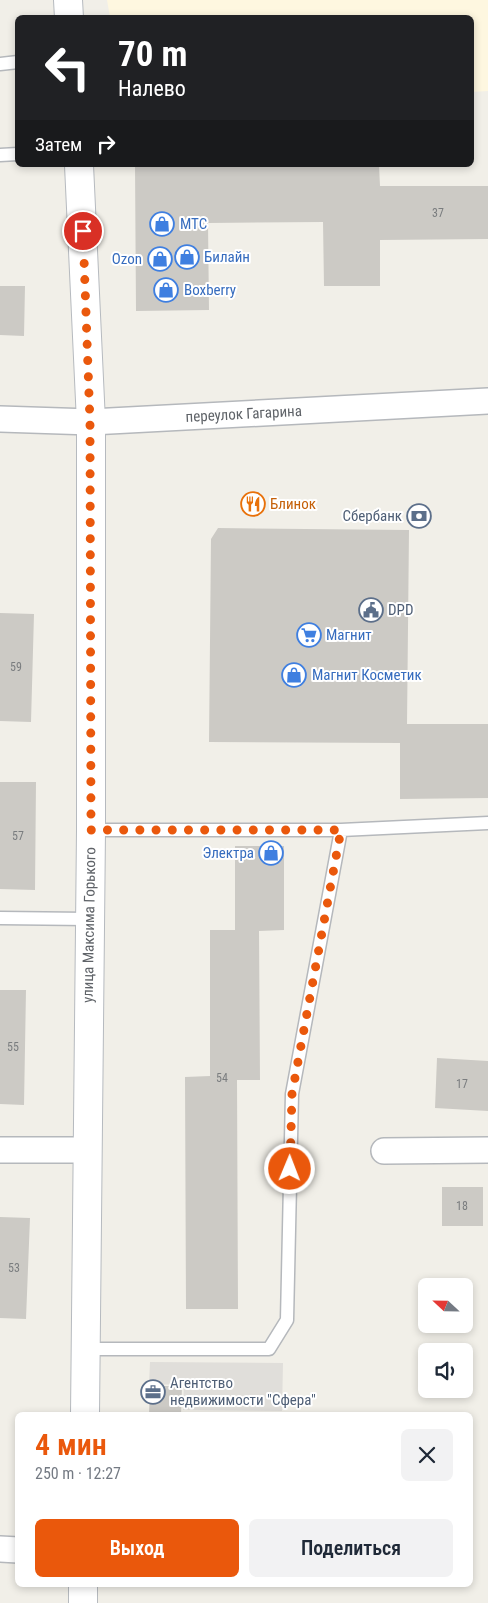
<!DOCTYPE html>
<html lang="ru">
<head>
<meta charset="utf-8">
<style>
  body { margin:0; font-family:"Roboto Condensed",sans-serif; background:#f2f2f3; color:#1f2937; height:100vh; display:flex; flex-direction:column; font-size:19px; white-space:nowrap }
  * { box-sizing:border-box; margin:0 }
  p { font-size:16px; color:#747a83 }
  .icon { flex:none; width:28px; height:28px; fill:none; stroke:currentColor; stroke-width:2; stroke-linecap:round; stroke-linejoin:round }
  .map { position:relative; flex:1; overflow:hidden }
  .panel { position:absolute; left:15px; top:1412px; width:458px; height:175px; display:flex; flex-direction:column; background:#fff; border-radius:8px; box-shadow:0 2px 8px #0003 }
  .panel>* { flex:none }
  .hud { position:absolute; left:15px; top:15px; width:459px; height:152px; border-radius:8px; box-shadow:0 2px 8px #0003; background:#202124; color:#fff; overflow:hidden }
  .needle { width:32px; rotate:292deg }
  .tools { position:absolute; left:418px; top:1278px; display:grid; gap:10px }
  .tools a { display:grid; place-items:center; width:55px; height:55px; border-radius:8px; background:#fff; box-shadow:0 2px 8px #0003; font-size:25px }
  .pin { position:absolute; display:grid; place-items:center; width:42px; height:42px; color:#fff; margin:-21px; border:2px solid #fff; border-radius:50%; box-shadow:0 1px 5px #0007 }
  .me { position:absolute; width:55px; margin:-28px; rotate:1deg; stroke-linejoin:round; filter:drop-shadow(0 0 4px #0008) }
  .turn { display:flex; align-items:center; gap:18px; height:105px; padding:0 20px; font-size:22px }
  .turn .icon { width:65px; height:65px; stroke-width:2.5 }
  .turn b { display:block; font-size:35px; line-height:42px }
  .then { display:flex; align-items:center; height:48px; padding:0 20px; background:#0003; gap:10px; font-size:19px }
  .round { display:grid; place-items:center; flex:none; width:52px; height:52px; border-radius:8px; background:#f2f2f3 }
  .summary { display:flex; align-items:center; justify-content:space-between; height:85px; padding:0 20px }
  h1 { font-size:30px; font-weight:600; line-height:38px; color:#ea580c }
  .cta { display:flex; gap:10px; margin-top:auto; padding:10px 20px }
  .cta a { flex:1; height:58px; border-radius:8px; background:#ea580c; color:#fff; font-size:20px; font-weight:600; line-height:58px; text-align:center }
  .cta a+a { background:#f2f2f3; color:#1f2937 }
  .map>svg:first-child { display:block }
  .commercial { fill:#fef7e0 }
  .industrial { fill:#e0deda }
  .building { fill:#cccac5 }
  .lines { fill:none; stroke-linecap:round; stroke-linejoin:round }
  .service-casing { stroke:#b5b8bc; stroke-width:15 }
  .minor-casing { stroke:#b5b8bc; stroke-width:28 }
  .secondary-casing { stroke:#b6babf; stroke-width:30 }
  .service { stroke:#fff; stroke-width:12 }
  .minor { stroke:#fff; stroke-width:25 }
  .secondary { stroke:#fff; stroke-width:28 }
  .route { stroke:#ea580c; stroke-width:9; stroke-dasharray:0 16.2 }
  .labels { text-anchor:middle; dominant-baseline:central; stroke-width:4; stroke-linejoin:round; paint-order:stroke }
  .number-label { font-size:12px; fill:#7a7d7f }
  .shop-label { font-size:15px; fill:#366cbe; stroke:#fff; text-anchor:start }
  .street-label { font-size:15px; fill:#5f6368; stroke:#fff }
  .food-label { font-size:15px; fill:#c56008; stroke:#fff; text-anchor:start }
  .service-label { font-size:15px; fill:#4e5e75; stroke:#fff; text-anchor:start }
</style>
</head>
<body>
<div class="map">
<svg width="488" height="1603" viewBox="0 0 488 1603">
  <rect width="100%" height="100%" fill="#f1efe8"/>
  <!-- commercial -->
  <path class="commercial" d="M 107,0 L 488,0 L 488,91 L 471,92 L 471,18 L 110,17 Z"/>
  <!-- industrial -->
  <path class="industrial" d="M 150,1362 L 283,1363 L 282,1411 L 183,1410 L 184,1385 L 149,1384 Z"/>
  <!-- building -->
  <path class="building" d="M 135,165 L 379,165 L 380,186 L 488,186 L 488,239 L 380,240 L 380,286 L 324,286 L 323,222 L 208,223 L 209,310 L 136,311 Z
    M 0,286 L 25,286 L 24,336 L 0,335 Z
    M 218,528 L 409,530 L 407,724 L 488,724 L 488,798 L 400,799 L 400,743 L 209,742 L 211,539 Z
    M 0,613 L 34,614 L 31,722 L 0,721 Z
    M 0,782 L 36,782 L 35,890 L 0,889 Z
    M 235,846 L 284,846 L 284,930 L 259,931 L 260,1080 L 237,1080 L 238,1309 L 186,1309 L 185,1077 L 210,1076 L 210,930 L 235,930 Z
    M 0,990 L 26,990 L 24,1105 L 0,1104 Z
    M 437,1058 L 488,1061 L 488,1111 L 435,1108 Z
    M 442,1187 L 483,1187 L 483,1226 L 442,1226 Z
    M 0,1217 L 30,1218 L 26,1319 L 0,1318 Z
    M 150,1386 L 182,1386 L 181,1415 L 149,1415 Z"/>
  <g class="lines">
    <!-- service casing -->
    <g class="service-casing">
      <path id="service" d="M 0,64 L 18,62
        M 0,155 L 18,154
        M 91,830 L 341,830 L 488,823
        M 0,918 L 88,919
        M 85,1349 L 269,1349 L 287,1320 L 292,1094 L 341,830"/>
    </g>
    <!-- minor casing -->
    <g class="minor-casing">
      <g id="minor">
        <path id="s1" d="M 0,419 L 91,422 L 488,401"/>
        <path d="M 0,1150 L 87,1150"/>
        <path d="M 384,1151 L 488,1150"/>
        <path d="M 0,1549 L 18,1550"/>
      </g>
    </g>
    <!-- secondary casing -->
    <g class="secondary-casing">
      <path id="secondary" d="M 68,0 L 69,18
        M 79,165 L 91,422 L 91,830 L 85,1415
        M 83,1603 L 83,1585"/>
    </g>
    <!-- service -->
    <use href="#service" class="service"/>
    <!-- minor -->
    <use href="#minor" class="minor"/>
    <!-- secondary -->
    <use href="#secondary" class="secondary"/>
  </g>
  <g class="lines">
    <!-- route -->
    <path class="route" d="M 83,231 L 90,422 L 91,830 L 341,830 L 292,1094 L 290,1169"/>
  </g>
  <!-- icons -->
  <defs>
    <g id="shop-ring" transform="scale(1.25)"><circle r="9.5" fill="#fff" stroke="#3f7fe0" stroke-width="1.5"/><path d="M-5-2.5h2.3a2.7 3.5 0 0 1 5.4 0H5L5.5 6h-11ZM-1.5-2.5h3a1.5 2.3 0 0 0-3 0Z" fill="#3f7fe0"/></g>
    <g id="restaurant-ring" transform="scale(1.25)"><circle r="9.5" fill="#fff" stroke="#e8710a" stroke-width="1.5"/><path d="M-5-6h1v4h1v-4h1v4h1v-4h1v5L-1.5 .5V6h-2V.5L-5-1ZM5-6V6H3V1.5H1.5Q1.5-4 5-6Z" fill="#e8710a"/></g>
    <g id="bank-ring" transform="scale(1.25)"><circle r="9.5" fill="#fff" stroke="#5c6f8a" stroke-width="1.5"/><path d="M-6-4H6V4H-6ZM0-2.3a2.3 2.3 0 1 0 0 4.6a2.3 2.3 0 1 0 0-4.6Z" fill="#5c6f8a"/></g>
    <g id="civic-ring" transform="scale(1.25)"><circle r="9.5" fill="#fff" stroke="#5c6f8a" stroke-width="1.5"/><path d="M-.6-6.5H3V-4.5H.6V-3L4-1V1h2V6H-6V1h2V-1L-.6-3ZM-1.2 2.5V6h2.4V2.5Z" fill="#5c6f8a"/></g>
    <g id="supermarket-ring" transform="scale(1.25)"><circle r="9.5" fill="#fff" stroke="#3f7fe0" stroke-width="1.5"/><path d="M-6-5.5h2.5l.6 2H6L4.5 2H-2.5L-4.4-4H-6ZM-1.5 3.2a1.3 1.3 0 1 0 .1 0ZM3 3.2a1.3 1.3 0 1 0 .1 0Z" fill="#3f7fe0"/></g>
    <g id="office-ring" transform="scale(1.25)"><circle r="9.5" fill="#fff" stroke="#5c6f8a" stroke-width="1.5"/><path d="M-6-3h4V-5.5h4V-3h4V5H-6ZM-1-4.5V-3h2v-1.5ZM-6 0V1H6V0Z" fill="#5c6f8a"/></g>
  </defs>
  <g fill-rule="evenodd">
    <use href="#shop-ring" x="162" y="224"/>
    <use href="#shop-ring" x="187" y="257"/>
    <use href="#shop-ring" x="160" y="259"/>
    <use href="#shop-ring" x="166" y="290"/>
    <use href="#restaurant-ring" x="253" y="504"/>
    <use href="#bank-ring" x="419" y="516"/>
    <use href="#civic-ring" x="371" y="610"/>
    <use href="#supermarket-ring" x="309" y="635"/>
    <use href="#shop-ring" x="294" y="675"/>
    <use href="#shop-ring" x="271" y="853"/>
    <use href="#office-ring" x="153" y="1392"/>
  </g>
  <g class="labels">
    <!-- number labels -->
    <g class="number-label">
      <text x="438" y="213">37</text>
      <text x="16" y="667">59</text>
      <text x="18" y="836">57</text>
      <text x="13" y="1047">55</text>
      <text x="222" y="1078">54</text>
      <text x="462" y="1084">17</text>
      <text x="462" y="1206">18</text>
      <text x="14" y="1268">53</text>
    </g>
    <!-- shop labels -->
    <g class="shop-label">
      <text x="180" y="224">МТС</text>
      <text x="204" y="257">Билайн</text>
      <text x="142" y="259" text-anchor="end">Ozon</text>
      <text x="184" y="290">Boxberry</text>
      <text x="326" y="635">Магнит</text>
      <text x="312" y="675">Магнит Косметик</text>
      <text x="254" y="853" text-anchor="end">Электра</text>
    </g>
    <!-- street labels -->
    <g class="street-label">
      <text stroke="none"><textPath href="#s1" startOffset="244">переулок Гагарина</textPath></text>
      <text transform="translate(89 925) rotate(-89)">улица Максима Горького</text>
    </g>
    <!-- food labels -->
    <g class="food-label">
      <text x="270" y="504">Блинок</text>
    </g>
    <!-- service labels -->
    <g class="service-label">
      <text x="402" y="516" text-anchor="end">Сбербанк</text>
      <text x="388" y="610">DPD</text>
      <text x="170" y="1383">Агентство<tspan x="170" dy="17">недвижимости "Сфера"</tspan></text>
    </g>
  </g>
</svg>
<div class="tools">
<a><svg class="needle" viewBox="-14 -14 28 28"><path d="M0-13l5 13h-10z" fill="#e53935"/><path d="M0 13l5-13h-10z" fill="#747a83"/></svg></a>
<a><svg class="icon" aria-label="sound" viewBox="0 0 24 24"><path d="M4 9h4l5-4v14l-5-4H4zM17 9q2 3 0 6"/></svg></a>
</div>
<div class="pin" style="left:83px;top:231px;background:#d93025"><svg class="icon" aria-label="arrive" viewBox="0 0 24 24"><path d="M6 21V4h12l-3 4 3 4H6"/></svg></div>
<svg class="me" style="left:290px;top:1169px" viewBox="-20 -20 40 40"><circle r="17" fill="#ea580c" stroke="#fff" stroke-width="3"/><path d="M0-11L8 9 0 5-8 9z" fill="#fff"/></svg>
<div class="hud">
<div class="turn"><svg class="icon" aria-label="left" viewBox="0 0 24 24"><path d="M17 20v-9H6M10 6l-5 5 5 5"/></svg><div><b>70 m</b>Налево</div></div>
<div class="then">Затем<svg class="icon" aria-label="right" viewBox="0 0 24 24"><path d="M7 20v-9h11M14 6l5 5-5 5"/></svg></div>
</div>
<section class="panel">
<div class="summary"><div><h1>4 мин</h1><p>250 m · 12:27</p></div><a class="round"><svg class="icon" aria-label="close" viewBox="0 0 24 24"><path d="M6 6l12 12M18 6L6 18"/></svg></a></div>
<div class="cta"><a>Выход</a><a>Поделиться</a></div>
</section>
</div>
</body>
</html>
